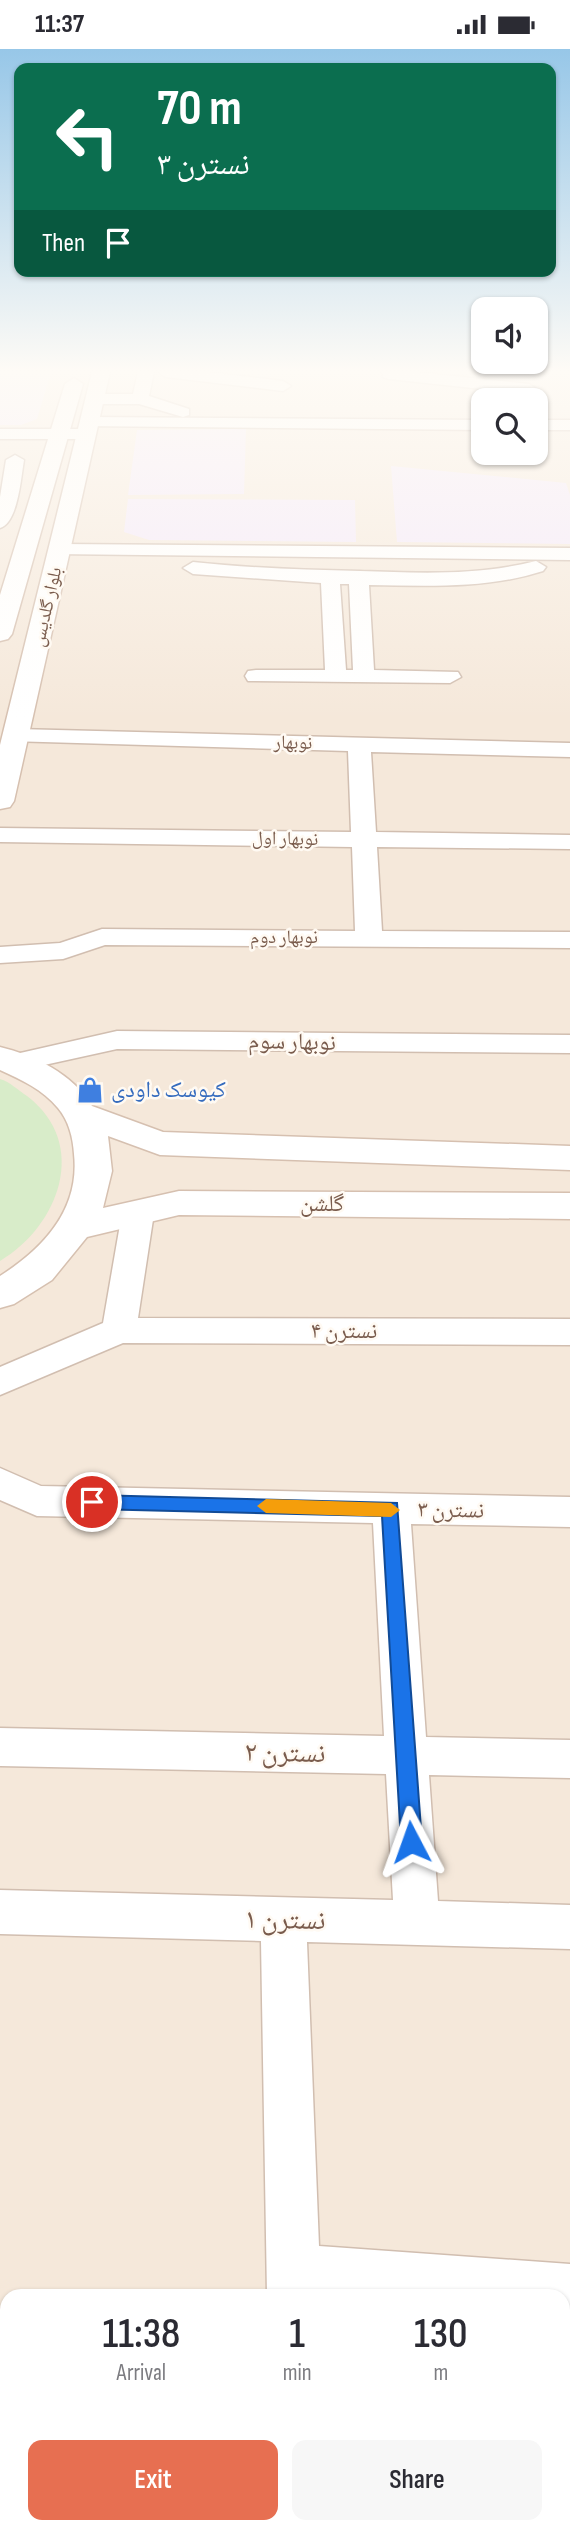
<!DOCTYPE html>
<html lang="en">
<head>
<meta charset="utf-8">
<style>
  body { margin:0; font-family:"Sofia Sans Condensed","Noto Naskh Arabic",sans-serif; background:#f7f7f7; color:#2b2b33; height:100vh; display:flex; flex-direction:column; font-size:26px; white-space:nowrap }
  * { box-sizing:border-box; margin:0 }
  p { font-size:23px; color:#7c7c81 }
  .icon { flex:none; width:38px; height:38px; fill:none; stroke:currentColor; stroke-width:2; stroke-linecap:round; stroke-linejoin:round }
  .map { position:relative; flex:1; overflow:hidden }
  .drawer { position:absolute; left:0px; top:2240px; width:570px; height:245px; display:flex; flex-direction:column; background:#fff; border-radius:21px 21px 0 0; box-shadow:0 2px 5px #0004 }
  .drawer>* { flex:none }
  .hud { position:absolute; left:14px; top:14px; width:542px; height:214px; border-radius:14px; box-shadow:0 2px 5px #0004; background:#0b6e4f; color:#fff; overflow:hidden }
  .fabs { position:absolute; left:471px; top:248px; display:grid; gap:14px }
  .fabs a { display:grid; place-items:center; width:77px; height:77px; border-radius:14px; background:#fff; box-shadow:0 2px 5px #0004; font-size:35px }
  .pin { position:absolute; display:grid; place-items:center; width:60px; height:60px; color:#fff; margin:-30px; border:4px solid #fff; border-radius:50%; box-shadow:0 2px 7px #0007 }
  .me { position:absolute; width:77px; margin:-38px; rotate:356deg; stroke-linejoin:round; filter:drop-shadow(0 0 5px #0008) }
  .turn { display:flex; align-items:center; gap:24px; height:147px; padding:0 28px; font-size:32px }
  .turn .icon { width:91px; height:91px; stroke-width:2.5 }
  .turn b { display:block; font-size:49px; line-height:60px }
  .then { display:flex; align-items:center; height:66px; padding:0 28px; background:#0003; gap:14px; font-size:26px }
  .eta { display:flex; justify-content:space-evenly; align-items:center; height:119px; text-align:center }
  .eta b { font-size:42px; font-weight:600; line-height:49px }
  .action { display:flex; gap:14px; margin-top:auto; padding:14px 28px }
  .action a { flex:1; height:80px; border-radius:14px; background:#e76f51; color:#fff; font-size:28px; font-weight:600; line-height:80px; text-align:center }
  .action a+a { background:#f7f7f7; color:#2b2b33 }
  .status { display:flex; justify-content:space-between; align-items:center; height:49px; padding:0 35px; background:#fff; direction:ltr }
  .status svg { height:19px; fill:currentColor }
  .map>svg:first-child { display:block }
  .residential { fill:#f5e8da; fill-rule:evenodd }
  .education { fill:#f3e8fa }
  .medical { fill:#fbdfe3 }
  .green { fill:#d8ecc9 }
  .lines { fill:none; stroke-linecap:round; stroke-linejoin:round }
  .street-casing { stroke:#d1beb0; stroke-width:3 }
  .secondary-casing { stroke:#d6c0b0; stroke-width:3 }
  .street { fill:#fff; fill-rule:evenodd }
  .secondary { fill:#fff; fill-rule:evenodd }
  .route { fill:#1a73e8; stroke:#114b97; stroke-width:2 }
  .slow { fill:#f59e0b }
  .labels { text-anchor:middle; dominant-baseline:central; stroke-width:5; stroke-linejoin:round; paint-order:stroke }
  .far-street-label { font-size:19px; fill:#7a5c4d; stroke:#fffaf3 }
  .street-label { font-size:23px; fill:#7a5c4d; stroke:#fffaf3 }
  .shop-label { font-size:23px; fill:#366cbe; stroke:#fffaf3; text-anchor:start }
  .near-street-label { font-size:28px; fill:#7a5c4d; stroke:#fffaf3 }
</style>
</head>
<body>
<div class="status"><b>11:37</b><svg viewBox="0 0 49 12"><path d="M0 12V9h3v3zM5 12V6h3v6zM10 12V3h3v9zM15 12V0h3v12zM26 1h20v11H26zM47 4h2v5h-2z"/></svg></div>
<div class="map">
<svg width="570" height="2485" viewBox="0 0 570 2485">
  <rect width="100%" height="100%" fill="#fdf6ec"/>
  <!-- residential -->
  <path class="residential" d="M 0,323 L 570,323 L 570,2485 L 0,2485 ZM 483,352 L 536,352 L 536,404 L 483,404 ZM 7,2247 L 564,2247 L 564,2478 L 7,2478 Z"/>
  <!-- education -->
  <path class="education" d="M 0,323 L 51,323 L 37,370 L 21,376 L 0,376 Z
    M 246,380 L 244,445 L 128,446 L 137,381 Z
    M 391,417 L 566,434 L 570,446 L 570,495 L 397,493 Z
    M 128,450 L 355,451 L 356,493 L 149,491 L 124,483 Z"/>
  <!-- medical -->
  <path class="medical" d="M 0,2433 L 7,2433 L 7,2478 L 38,2478 L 37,2485 L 0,2485 Z"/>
  <!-- green -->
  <path class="green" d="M 0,1030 C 10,1033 18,1041 27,1047 C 90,1095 59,1177 0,1212 Z"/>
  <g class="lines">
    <!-- street casing -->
    <g class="street-casing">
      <path id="street" d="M 138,323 L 154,323 L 149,347 L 189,360 L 189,366 L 183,368 L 139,355 L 94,355 L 86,350 L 94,345 L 133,345 Z
        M 158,323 L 206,323 L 283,332 L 291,337 L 283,342 L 166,328 Z
        M 382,323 L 415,323 L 529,335 L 537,340 L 529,345 L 389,330 L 383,328 Z
        M 89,368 L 483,371 L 483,381 L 83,377 L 83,369 Z
        M 536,371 L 570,371 L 570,381 L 536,381 Z
        M 0,380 L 87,380 L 95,385 L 87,390 L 0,390 Z
        M 15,406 L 24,411 C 21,428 18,474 0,479 L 0,448 L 6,411 Z
        M 60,495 L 570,499 L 570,511 L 53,505 L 50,501 Z
        M 536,512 L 546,518 L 543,522 C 487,540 428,537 369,536 L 374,621 L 458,623 L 461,628 L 450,634 L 248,632 L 245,627 L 248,622 L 256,621 L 325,621 L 321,534 L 193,525 L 183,519 L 193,513 C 249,519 304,521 360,522 C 419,524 477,527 536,512 ZM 340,535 L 349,535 L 353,621 L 346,621 Z
        M 17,680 L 570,694 L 570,708 L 371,703 L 376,783 L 570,786 L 570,800 L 377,798 L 382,882 L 570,883 L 570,899 L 105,896 L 63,910 L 0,914 L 0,898 L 60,894 L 102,880 L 355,882 L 352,798 L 0,793 L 0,779 L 351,783 L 348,702 L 9,692 L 6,687 Z
        M 117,982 L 570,986 L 570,1004 L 117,1000 L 17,1022 L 7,1019 L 3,1013 L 7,1007 Z
        M 138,1153 L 149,1156 L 154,1164 L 138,1269 L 570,1270 L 570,1296 L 123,1294 L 0,1346 L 0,1318 L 103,1274 L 122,1164 L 127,1156 Z
        M 0,1419 L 41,1437 L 570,1448 L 570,1478 L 411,1475 L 426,1688 L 570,1691 L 570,1729 L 429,1726 L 438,1852 L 570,1856 L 570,1900 L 307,1893 L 319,2197 L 570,2215 L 570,2267 L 564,2267 L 564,2247 L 267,2247 L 261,1892 L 0,1885 L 0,1841 L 393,1851 L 386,1725 L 0,1717 L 0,1679 L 384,1687 L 373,1474 L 37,1467 L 0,1451 Z
        M 264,2478 L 320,2478 L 320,2485 L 264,2485 Z"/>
    </g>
    <!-- secondary casing -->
    <g class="secondary-casing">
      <path id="secondary" d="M 92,323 L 110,323 L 14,752 L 10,758 L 0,760 L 0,696 Z
        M 74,329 L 83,335 L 12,585 L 8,590 L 0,592 L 0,546 L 65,335 Z
        M 0,998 C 34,1006 73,1025 92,1057 L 163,1083 L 570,1097 L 570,1121 L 160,1106 L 108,1087 L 112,1122 L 103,1159 L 179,1142 L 570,1144 L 570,1170 L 179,1166 L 87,1188 L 52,1231 L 14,1255 L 0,1259 L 0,1227 C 44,1199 80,1160 74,1105 C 73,1089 69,1072 58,1059 C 42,1040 22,1031 0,1021 Z"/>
    </g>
    <!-- street -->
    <use href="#street" class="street"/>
    <!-- secondary -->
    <use href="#secondary" class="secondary"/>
  </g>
  <!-- sky -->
  <linearGradient id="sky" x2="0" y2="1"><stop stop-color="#97c7e8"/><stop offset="0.48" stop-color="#fefbf6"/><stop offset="1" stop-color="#fefbf6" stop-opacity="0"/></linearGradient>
  <rect width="570" height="671" fill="url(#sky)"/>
  <!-- route -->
  <path class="route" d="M 92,1446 L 397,1454 L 422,1793 L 419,1800 L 411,1803 L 404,1800 L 401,1793 L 382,1467 L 92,1460 L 83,1453 Z"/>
  <!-- slow -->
  <path class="slow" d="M 266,1450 L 391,1454 L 400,1461 L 391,1468 L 266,1464 L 257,1457 Z"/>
  <!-- icons -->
  <defs>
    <g id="shop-bare" transform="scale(2.1)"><path d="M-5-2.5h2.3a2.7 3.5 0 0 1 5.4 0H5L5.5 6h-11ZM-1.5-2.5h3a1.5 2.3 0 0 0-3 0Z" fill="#3f7fe0" stroke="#fffaf3" stroke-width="2.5" paint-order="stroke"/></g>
  </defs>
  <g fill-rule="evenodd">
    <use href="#shop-bare" x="90" y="1041"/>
  </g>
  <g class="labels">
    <!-- far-street labels -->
    <g class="far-street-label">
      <text transform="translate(47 558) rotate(-77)">بلوار گلدیس</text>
      <text transform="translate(293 694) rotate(1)">نوبهار</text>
      <text transform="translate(285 790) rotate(1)">نوبهار اول</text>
      <text x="284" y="888">نوبهار دوم</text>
    </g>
    <!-- street labels -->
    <g class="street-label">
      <text transform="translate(292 993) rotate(1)">نوبهار سوم</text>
      <text x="322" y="1155">گلشن</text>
      <text x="344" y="1282">نسترن ۴</text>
      <text transform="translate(451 1461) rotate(1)">نسترن ۳</text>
    </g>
    <!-- shop labels -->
    <g class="shop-label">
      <text x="111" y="1041">کیوسک داودی</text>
    </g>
    <!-- near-street labels -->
    <g class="near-street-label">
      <text transform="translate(285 1704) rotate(1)">نسترن ۲</text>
      <text transform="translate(285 1871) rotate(1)">نسترن ۱</text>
    </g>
  </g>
</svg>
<div class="fabs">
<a><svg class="icon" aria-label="sound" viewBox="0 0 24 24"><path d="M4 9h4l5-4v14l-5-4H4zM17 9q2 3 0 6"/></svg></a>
<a><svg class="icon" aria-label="search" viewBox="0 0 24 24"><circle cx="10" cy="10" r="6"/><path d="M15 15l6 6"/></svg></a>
</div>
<div class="pin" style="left:92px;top:1453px;background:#d93025"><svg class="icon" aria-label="arrive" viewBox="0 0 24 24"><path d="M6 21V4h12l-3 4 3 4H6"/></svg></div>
<svg class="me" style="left:411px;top:1793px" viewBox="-20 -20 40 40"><path d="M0-17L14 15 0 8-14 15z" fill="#1a73e8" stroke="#fff" stroke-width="4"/></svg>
<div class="hud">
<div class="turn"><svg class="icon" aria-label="left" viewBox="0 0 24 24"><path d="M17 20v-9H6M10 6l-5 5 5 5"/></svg><div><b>70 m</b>نسترن ۳</div></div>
<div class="then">Then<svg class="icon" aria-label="arrive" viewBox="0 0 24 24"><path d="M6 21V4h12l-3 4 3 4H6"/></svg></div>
</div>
<section class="drawer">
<div class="eta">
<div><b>11:38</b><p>Arrival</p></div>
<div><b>1</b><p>min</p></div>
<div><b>130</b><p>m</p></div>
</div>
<div class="action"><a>Exit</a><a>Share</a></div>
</section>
</div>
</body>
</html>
